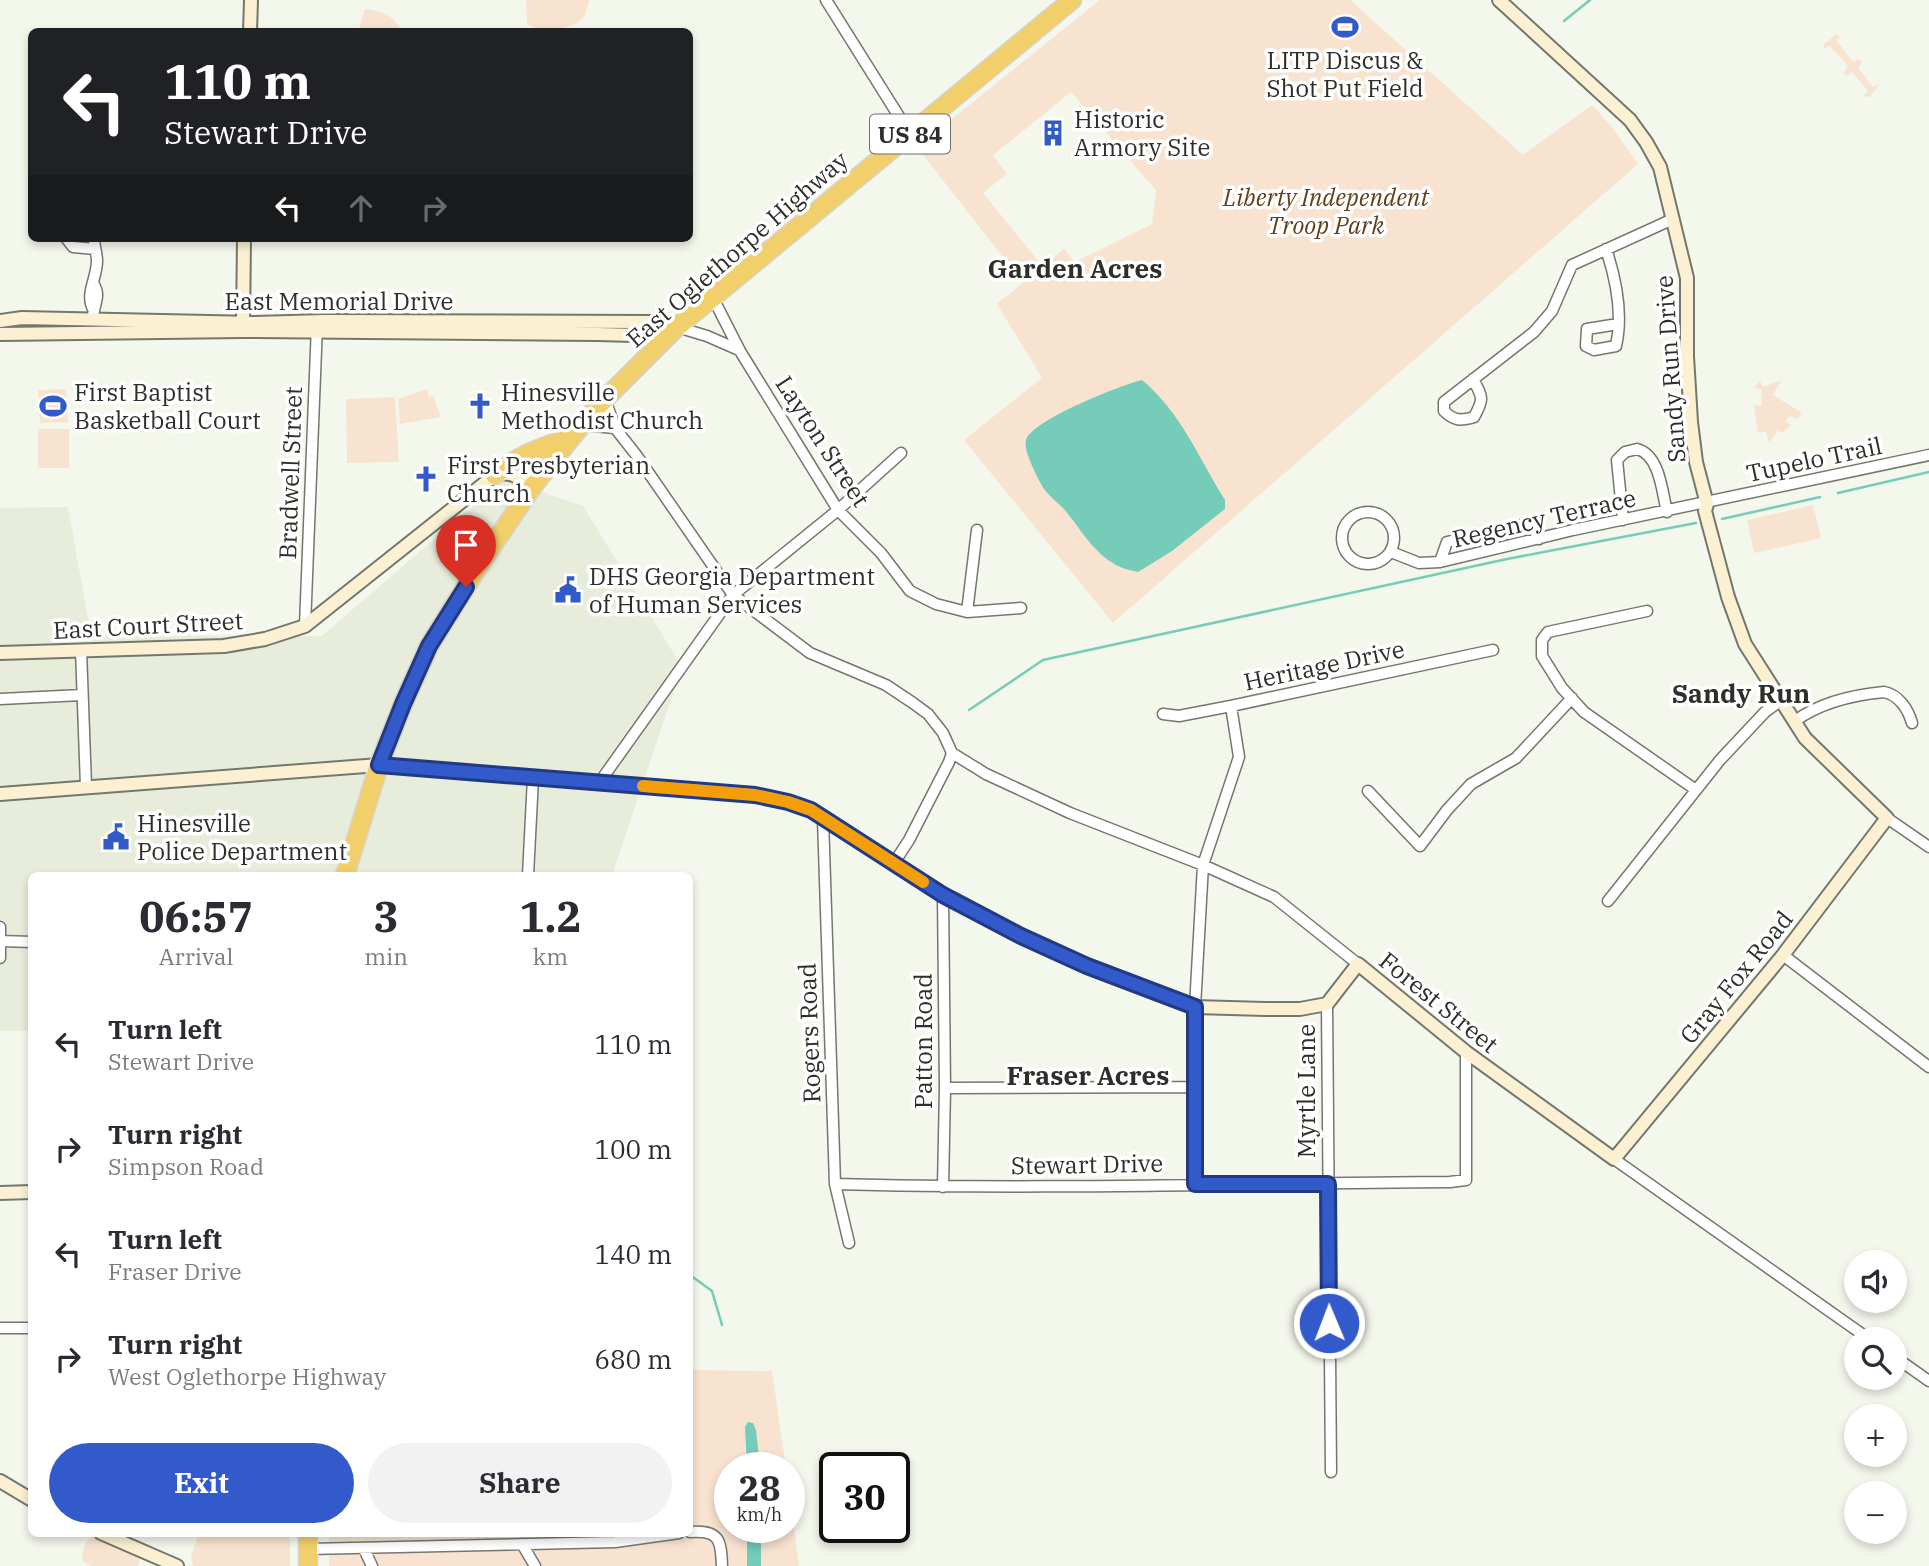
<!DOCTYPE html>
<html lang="en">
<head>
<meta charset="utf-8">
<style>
  body { margin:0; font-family:"IBM Plex Serif",serif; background:#f2f2f3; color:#2b2b33; height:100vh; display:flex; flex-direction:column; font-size:26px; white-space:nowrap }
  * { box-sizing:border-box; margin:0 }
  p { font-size:23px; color:#7c7c81 }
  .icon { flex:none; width:38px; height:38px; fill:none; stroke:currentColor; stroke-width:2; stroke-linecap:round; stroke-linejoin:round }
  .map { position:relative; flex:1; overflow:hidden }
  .sheet { position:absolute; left:28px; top:872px; width:665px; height:665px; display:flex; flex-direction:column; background:#fff; border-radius:10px; box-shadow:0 4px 10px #0003 }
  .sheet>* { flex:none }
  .guide { position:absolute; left:28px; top:28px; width:665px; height:214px; border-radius:10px; box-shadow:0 4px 10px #0003; background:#202124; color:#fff; overflow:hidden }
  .controls { position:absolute; left:1844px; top:1250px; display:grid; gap:14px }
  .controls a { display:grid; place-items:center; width:63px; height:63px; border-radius:50%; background:#fff; box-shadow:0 4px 10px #0003; font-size:35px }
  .speed { position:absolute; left:714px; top:1452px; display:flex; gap:14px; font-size:35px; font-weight:700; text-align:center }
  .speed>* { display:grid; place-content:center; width:91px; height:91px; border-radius:50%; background:#fff; box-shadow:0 4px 10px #0003; line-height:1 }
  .speed small { font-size:18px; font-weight:400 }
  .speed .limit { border:4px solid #111; border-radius:10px; background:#fff; color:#111 }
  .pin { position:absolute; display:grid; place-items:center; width:60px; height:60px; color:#fff; margin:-72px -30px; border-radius:50% 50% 50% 0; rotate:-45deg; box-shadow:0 0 7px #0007 }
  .pin .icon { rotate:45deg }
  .me { position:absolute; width:77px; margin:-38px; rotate:359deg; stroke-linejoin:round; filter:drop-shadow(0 0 5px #0008) }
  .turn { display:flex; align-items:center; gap:24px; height:147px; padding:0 21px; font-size:32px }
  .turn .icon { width:91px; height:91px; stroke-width:2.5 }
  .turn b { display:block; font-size:49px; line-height:60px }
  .lanes { display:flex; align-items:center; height:66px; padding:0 21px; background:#0003; justify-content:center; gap:35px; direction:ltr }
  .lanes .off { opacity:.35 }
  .eta { display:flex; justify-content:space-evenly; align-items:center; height:119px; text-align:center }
  .eta b { font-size:42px; font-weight:800; line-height:49px }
  .cta { display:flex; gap:14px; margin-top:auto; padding:14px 21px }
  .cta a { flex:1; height:80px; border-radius:42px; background:#325aca; color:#fff; font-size:28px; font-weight:800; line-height:80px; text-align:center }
  .cta a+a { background:#f2f2f3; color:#2b2b33 }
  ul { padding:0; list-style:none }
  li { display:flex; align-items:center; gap:21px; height:105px; padding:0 21px }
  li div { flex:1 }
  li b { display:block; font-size:26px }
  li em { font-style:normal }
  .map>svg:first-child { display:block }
  .built { fill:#e7ecdb }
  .green { fill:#f8e3d1 }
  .water { fill:#75ccb9 }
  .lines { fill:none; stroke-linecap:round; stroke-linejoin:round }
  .stream { stroke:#75ccb9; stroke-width:2.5 }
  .street-casing { stroke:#74776e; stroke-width:13 }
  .secondary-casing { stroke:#74776e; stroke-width:16 }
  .highway-casing { stroke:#d5d5d5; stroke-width:21 }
  .street { stroke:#fff; stroke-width:10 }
  .secondary { stroke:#fbf1d2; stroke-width:12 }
  .highway { stroke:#f1cf6a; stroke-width:18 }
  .route-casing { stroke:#203a83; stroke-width:18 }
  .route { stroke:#325aca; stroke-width:12 }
  .slow { stroke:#f59e0b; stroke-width:12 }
  .labels { text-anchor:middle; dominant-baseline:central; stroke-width:7; stroke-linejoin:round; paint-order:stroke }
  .shield { fill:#fff; stroke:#6d6d6b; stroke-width:2 }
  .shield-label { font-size:23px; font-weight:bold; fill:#2e2f2b }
  .poi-label { font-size:24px; fill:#2e2f2b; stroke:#fff; text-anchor:start }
  .park-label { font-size:24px; font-style:italic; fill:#633e1b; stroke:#fff }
  .street-label { font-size:24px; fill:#2e2f2b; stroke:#fff }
  .neighbourhood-label { font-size:26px; font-weight:bold; fill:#2e2f2b; stroke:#fff }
</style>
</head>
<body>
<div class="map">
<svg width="1929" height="1566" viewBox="0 0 1929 1566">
  <rect width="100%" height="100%" fill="#f4f7ec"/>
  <!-- built -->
  <path class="built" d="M 504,479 L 583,506 L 682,667 L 612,875 L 32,875 L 31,1031 L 0,1031 L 0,508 L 68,507 L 91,635 L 322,636 Z"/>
  <!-- green -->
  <path class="green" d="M 526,0 L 590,0 C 587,6 586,16 581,20 C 569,30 538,34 527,23 Z
    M 1100,0 L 1350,0 L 1523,155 L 1592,105 L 1611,126 L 1638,164 L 1113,623 L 964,440 L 1042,378 L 997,304 L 1064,249 L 1075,262 L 1152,224 L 1156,190 L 1071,92 L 993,155 L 1007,174 L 983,193 L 1040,263 L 1020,279 L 917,147 Z
    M 365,9 C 381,11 395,15 401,31 L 358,31 Z
    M 1837,34 L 1840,37 L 1836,40 L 1853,62 L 1858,59 L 1862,62 L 1858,68 L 1873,87 L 1880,84 L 1869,97 L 1863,96 L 1868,91 L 1852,72 L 1846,76 L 1843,73 L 1848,66 L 1830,46 L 1824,49 L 1824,44 Z
    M 1782,380 L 1773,395 L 1802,413 L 1797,419 L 1790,416 L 1785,421 L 1791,425 L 1782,433 L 1778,430 L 1769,443 L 1766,431 L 1758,433 L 1754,406 L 1762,405 L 1761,389 L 1754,388 L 1760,381 L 1763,387 Z
    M 66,389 L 68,422 L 40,423 L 38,390 Z
    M 427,389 L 429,397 L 433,395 L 441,417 L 400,424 L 398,399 Z
    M 395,397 L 399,462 L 347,463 L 346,399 Z
    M 38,429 L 69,429 L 69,468 L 38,468 Z
    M 1813,505 L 1821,538 L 1754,553 L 1747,520 Z
    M 690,1370 L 772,1371 L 786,1468 L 730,1468 L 730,1528 L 789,1528 L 789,1493 L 799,1566 L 329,1566 L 329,1533 L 690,1533 Z
    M 199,1533 L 217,1536 L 218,1533 L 230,1533 L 231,1537 L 239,1537 L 240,1533 L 290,1533 L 290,1566 L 193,1566 L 191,1557 Z
    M 95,1535 L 141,1555 L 138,1566 L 91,1566 L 83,1561 C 80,1552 86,1539 95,1535 Z"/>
  <!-- water -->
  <path class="water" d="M 1142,380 C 1180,411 1200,460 1225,500 L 1225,509 L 1172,551 L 1138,572 C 1129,570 1120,568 1113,563 C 1091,550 1079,526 1063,508 C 1057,502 1049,496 1044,489 C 1038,479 1023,451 1026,440 C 1032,420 1121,385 1142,380 Z
    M 748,1422 L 753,1423 L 756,1430 L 760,1468 L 747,1468 L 745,1427 Z
    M 747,1528 L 761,1528 L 761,1566 L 747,1566 Z"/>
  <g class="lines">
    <!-- stream -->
    <path class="stream" d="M 1564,21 L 1590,0
      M 1838,493 L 1929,472
      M 1722,519 L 1820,497
      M 969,710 L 1043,660 L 1507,559 L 1696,523
      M 690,1275 L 712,1291 L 722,1325"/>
    <!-- street casing -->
    <g class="street-casing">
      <path id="street" d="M 826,0 L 910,134
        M 66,238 L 73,247 L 95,249
        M 1606,249 C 1616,279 1623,315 1616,346 L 1594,350 L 1586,346 L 1587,329 L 1618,324
        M 713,298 L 740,351 L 838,510 L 881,553 L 910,591 L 936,604 L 967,612 L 1021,608
        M 94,311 C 84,294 97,279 97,261 C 97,253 94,246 94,238
        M 93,315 C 95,302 101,295 93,283
        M 677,327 L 707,336 L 739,350
        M 1473,379 C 1483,398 1484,399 1474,417 C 1461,421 1454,421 1444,411 L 1444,402 L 1534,332 L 1552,311 L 1572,265 L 1673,219
        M 605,399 L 615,428 L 637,456 L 733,595 L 810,653 L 886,685 L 913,703 L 928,714 L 943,733 L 952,753 L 949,762 L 909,840 L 894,863
        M 582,425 L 615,428
        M1342 538a26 26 0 1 1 52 0a26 26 0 1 1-52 0Z
        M 1623,520 L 1617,460 L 1625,452 L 1637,449 C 1660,455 1662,492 1667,512
        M 1391,552 L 1419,563 L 1440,562 L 1573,530 L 1929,455
        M 1440,562 L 1447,542 L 1530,523 L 1539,539
        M 1647,611 L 1548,632 L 1542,640 L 1542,656 L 1562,688 L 1584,712 L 1696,790
        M 967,612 L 977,530
        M 305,626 L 317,325
        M 81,650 L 86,786
        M 0,699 L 82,695
        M 1163,714 L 1179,716 L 1231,706 L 1493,650
        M 1795,721 C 1821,702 1852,695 1884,692 C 1899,695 1908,709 1912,723
        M 952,753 L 986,774 L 1070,813 L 1203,865 L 1274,897 L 1358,964
        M 599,783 L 733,595 L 838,510 L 901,453
        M 1368,791 L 1420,846 L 1447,810 L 1471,784 L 1516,758 L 1572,698
        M 1887,818 L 1929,847
        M 823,819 L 835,1184 L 849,1243
        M 528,875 L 533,778
        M 1608,901 L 1720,760 L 1765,712 L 1780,701
        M 0,927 L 0,958
        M 0,941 L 32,942
        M 1783,955 L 1929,1067
        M 1327,1004 L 1331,1472
        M 945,1088 L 1194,1087
        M 1614,1159 L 1869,1339
        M 835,1184 C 1040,1190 1245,1183 1450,1182 L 1466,1180 L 1466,1052
        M 1195,1184 L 1195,1007 L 1203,865 L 1239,757 L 1231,706
        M 943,1187 L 945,1088 L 943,895
        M 0,1328 L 32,1328
        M 1895,1357 L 1929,1381
        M 690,1532 C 719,1530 721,1539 722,1566
        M 522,1544 L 535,1566
        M 308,1549 L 615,1542 L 679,1533
        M 364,1549 L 372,1566"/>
    </g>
    <!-- secondary casing -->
    <g class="secondary-casing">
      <path id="secondary" d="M 250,32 L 251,0
        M 0,321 L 22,318 L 255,323 L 324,321 L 654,322 L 677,327
        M 243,327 L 244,238
        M 0,334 L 243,331 L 597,334 L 634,335 L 661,342
        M 0,653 L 224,646 L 265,639 L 305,626 L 495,475 C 511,470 519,478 533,486
        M 0,794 L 379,765 L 755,795 L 788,802 L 811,810 L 943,895 L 1021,936 L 1087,966 L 1195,1007 L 1265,1009 L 1300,1009 L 1327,1004 L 1358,964 L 1466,1052 L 1614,1159 L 1783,955 L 1887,818 L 1805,738 L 1745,644 L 1728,597 L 1705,511 L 1707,504 L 1696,462 L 1691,422 L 1687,356 L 1687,278 L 1660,167 L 1646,142 L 1630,120 L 1499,0
        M 0,1193 L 32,1192
        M 0,1481 L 32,1500
        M 101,1533 L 177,1566"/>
    </g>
    <!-- highway casing -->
    <g class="highway-casing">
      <path id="highway" d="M 495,475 C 517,456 543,446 571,438
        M 345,875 L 379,765 L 403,704 L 429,646 L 480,564 L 533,486 L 571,438 L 596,408 L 677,327 L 1072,0
        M 308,1566 L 308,1533"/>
    </g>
    <!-- street -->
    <use href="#street" class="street"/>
    <!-- secondary -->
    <use href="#secondary" class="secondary"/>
    <!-- highway -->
    <use href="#highway" class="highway"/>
  </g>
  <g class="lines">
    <!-- route casing -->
    <g class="route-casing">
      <path id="route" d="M 466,587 L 429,646 L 403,704 L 379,765 L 755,795 L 788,802 L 811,810 L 943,895 L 1021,936 L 1087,966 L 1195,1007 L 1195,1184 L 1328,1184 L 1329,1323"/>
    </g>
    <!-- route -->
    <use href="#route" class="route"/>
    <!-- slow -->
    <path class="slow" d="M 643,786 L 755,795 L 788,802 L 811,810 L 923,882"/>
  </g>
  <!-- icons -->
  <defs>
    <g id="stadium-bare" transform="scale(2.1)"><path d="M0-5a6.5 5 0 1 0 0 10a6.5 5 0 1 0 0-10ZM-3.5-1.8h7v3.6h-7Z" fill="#325aca" stroke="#fff" stroke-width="2.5" paint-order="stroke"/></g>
    <g id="building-bare" transform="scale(2.1)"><path d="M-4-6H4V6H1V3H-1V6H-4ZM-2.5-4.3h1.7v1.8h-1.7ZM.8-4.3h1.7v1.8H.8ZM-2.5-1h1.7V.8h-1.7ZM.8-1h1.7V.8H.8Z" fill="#325aca" stroke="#fff" stroke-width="2.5" paint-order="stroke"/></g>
    <g id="church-bare" transform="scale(2.1)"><path d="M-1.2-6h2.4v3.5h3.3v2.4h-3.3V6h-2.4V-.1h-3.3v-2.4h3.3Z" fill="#325aca" stroke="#fff" stroke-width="2.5" paint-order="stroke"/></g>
    <g id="civic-bare" transform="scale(2.1)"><path d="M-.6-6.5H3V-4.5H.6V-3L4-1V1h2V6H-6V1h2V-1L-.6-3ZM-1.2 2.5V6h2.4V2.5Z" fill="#325aca" stroke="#fff" stroke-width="2.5" paint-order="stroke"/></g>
  </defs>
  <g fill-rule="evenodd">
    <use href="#stadium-bare" x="1345" y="27"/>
    <use href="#building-bare" x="1053" y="133"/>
    <use href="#stadium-bare" x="53" y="406"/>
    <use href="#church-bare" x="480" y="406"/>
    <use href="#church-bare" x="426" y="479"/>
    <use href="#civic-bare" x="568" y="590"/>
    <use href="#civic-bare" x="116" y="837"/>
  </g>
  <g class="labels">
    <!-- shield labels -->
    <rect class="shield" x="870" y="114.5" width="80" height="39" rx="5"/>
    <g class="shield-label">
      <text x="910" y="134">US 84</text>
    </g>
    <!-- poi labels -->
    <g class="poi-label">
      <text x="1345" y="60" text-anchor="middle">LITP Discus &amp;<tspan x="1345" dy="28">Shot Put Field</tspan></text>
      <text x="1074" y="119">Historic<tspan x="1074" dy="28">Armory Site</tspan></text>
      <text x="74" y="392">First Baptist<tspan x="74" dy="28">Basketball Court</tspan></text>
      <text x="501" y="392">Hinesville<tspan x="501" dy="28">Methodist Church</tspan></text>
      <text x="447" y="465">First Presbyterian<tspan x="447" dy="28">Church</tspan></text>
      <text x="589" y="576">DHS Georgia Department<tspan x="589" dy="28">of Human Services</tspan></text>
      <text x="137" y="823">Hinesville<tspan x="137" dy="28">Police Department</tspan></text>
    </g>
    <!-- park labels -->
    <g class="park-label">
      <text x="1326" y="197">Liberty Independent<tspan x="1326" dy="28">Troop Park</tspan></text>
    </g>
    <!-- street labels -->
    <g class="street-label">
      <text transform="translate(737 249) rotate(-41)">East Oglethorpe Highway</text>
      <text x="339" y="301">East Memorial Drive</text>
      <text transform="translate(1670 369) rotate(-94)">Sandy Run Drive</text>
      <text transform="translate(823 441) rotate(57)">Layton Street</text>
      <text transform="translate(1814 459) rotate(-12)">Tupelo Trail</text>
      <text transform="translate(290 473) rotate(-88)">Bradwell Street</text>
      <text transform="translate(1544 518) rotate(-13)">Regency Terrace</text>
      <text transform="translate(148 625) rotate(-3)">East Court Street</text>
      <text transform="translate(1324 665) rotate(-12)">Heritage Drive</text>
      <text transform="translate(1736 977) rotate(-51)">Gray Fox Road</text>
      <text transform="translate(1439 1002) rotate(39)">Forest Street</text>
      <text transform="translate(809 1033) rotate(-92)">Rogers Road</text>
      <text transform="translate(923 1041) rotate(-90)">Patton Road</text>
      <text transform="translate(1306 1091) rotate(-90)">Myrtle Lane</text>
      <text transform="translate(1087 1164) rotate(-1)">Stewart Drive</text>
    </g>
    <!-- neighbourhood labels -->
    <g class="neighbourhood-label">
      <text x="1075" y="268">Garden Acres</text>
      <text x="1741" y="693">Sandy Run</text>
      <text x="1088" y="1075">Fraser Acres</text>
    </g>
  </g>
</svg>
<div class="controls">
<a><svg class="icon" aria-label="sound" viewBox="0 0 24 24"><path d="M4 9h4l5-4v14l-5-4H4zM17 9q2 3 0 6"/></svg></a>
<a><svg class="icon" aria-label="search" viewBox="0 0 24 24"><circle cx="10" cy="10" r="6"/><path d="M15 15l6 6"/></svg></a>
<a>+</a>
<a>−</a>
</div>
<div class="speed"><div>28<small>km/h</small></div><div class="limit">30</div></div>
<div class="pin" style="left:466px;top:587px;background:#d93025"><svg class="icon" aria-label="arrive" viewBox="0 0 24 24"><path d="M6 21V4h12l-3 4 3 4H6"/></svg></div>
<svg class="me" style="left:1329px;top:1323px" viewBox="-20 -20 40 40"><circle r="17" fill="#325aca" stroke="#fff" stroke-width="3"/><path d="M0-11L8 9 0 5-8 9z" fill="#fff"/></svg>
<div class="guide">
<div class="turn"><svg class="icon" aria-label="left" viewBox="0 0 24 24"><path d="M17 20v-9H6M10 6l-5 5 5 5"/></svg><div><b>110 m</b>Stewart Drive</div></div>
<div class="lanes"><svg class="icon" aria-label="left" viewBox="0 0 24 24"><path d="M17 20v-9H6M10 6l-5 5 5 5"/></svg><svg class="icon off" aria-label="ahead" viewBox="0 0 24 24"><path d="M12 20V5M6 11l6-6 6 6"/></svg><svg class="icon off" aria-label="right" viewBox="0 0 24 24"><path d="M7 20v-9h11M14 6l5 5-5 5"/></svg></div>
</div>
<section class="sheet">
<div class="eta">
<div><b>06:57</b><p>Arrival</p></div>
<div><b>3</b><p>min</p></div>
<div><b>1.2</b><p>km</p></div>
</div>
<ul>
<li><svg class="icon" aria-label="left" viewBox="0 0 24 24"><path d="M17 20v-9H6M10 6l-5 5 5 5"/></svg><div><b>Turn left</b><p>Stewart Drive</p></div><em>110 m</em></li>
<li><svg class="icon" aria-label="right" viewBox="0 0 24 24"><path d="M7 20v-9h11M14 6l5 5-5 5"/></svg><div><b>Turn right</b><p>Simpson Road</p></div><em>100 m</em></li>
<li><svg class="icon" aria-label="left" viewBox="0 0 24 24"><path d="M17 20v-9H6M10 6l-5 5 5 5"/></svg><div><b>Turn left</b><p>Fraser Drive</p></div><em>140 m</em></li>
<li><svg class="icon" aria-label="right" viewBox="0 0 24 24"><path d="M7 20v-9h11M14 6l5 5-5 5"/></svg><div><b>Turn right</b><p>West Oglethorpe Highway</p></div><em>680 m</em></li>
</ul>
<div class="cta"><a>Exit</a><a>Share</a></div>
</section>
</div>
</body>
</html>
